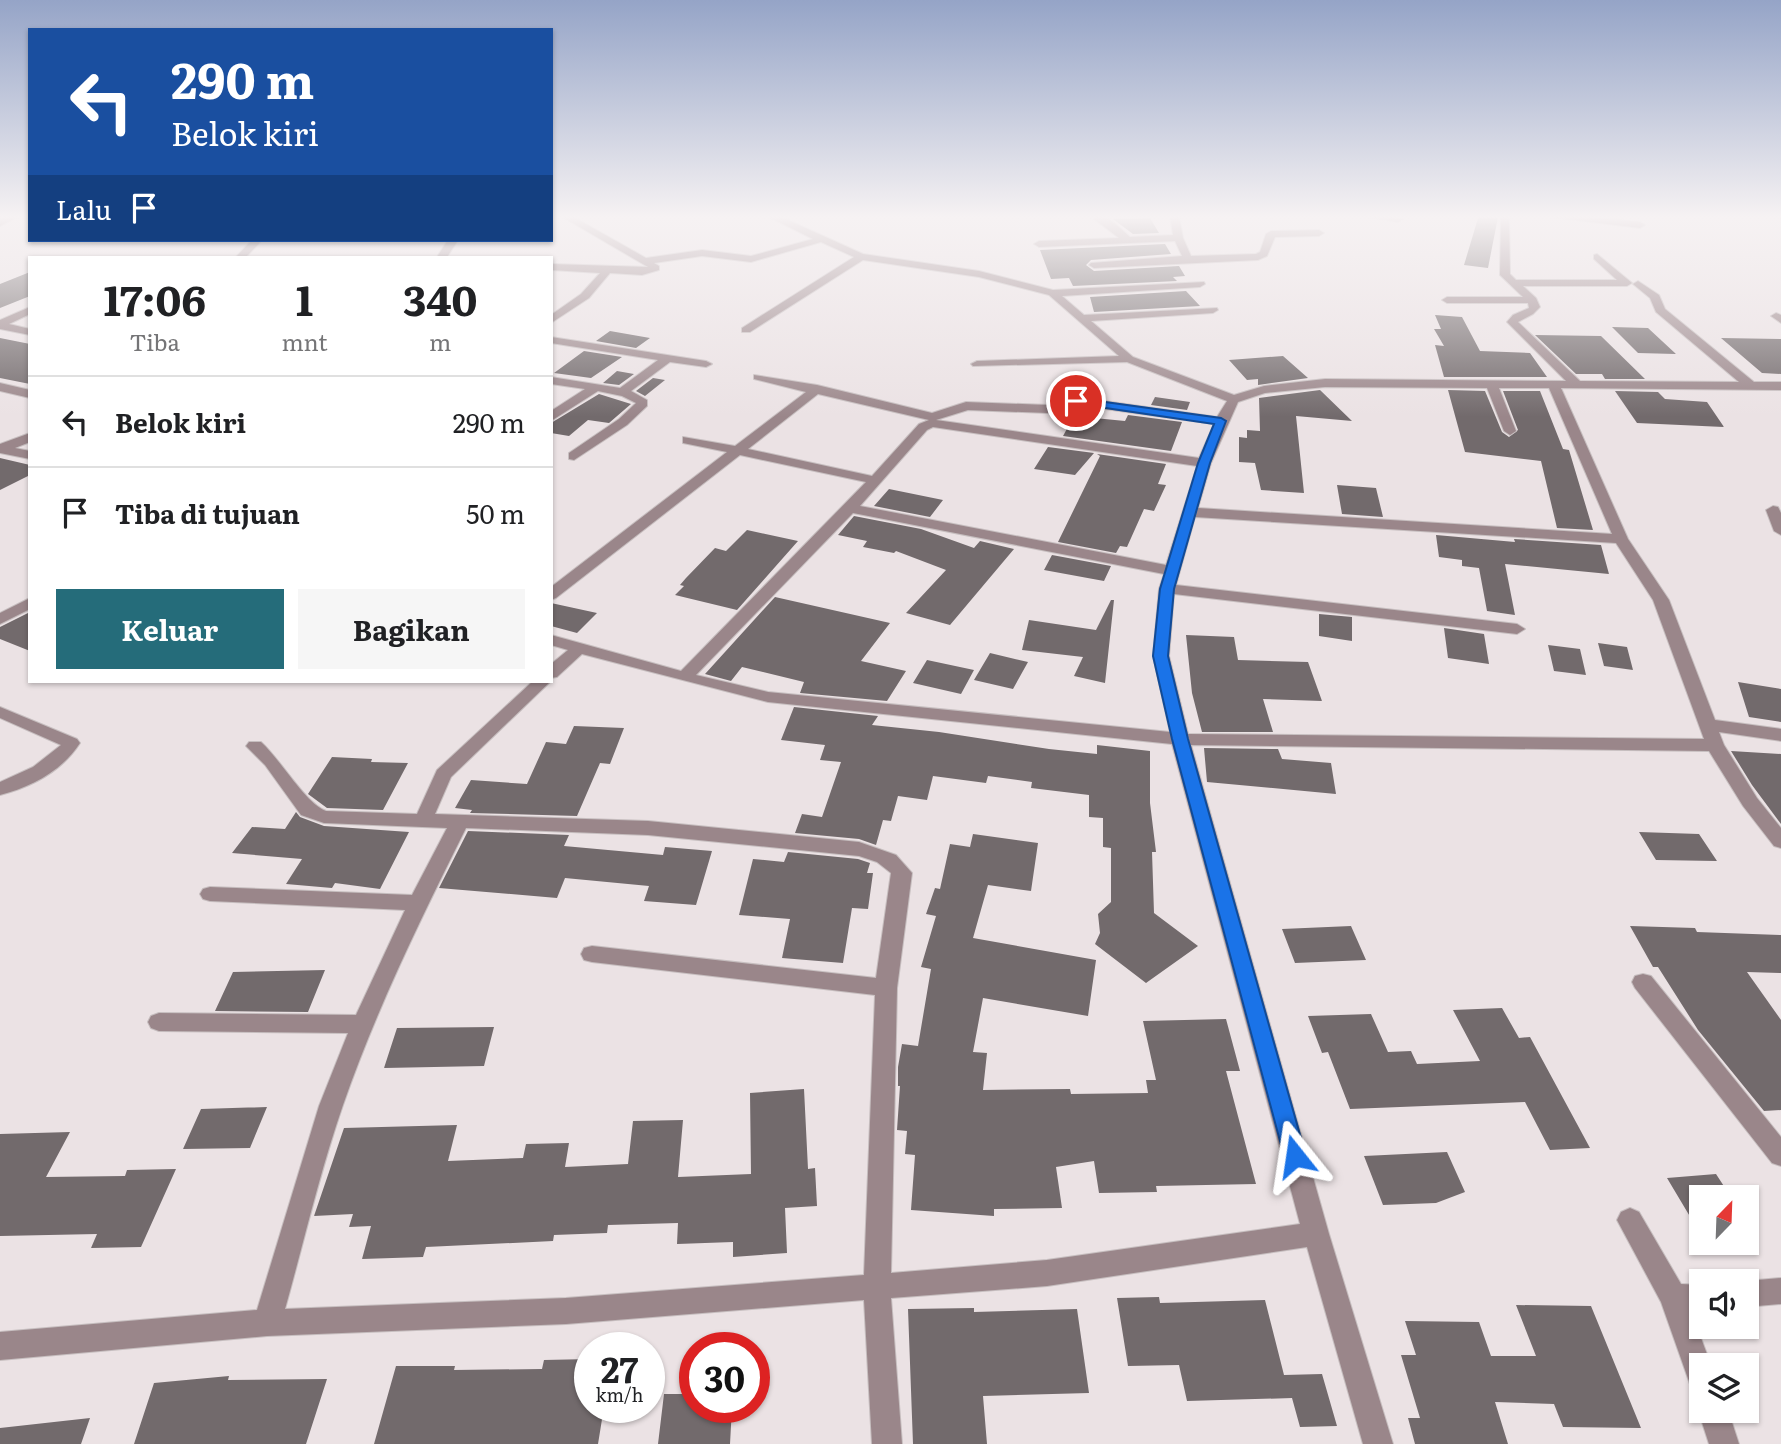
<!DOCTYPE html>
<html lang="id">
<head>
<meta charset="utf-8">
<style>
  body { margin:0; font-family:Literata,serif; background:#f6f6f6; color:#202124; height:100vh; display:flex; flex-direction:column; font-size:26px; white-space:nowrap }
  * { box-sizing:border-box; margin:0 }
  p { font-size:23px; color:#757577 }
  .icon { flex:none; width:38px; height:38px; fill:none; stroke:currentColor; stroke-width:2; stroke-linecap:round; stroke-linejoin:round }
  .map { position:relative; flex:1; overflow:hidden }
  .details { position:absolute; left:28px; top:256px; width:525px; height:427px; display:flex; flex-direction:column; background:#fff; border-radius:0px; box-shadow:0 2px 5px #0004 }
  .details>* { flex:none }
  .banner { position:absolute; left:28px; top:28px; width:525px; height:214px; border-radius:0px; box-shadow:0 2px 5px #0004; background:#1a4fa0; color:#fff; overflow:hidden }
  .needle { width:46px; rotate:23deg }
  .controls { position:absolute; left:1689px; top:1185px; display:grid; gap:14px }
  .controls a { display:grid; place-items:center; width:70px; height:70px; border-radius:0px; background:#fff; box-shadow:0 2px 5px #0004; font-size:35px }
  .speed { position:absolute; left:574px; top:1332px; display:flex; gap:14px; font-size:35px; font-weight:700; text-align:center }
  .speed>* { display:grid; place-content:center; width:91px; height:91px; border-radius:50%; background:#fff; box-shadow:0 2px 5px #0004; line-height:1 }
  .speed small { font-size:18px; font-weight:400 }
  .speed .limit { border:10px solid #d22; background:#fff; color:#111 }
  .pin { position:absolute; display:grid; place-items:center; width:60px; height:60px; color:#fff; margin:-30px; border:4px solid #fff; border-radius:50%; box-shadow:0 2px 7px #0007 }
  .me { position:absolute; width:77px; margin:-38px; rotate:345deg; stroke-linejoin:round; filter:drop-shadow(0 0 5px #0008) }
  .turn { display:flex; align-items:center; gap:24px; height:147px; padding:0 28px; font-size:32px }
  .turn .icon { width:91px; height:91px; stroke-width:2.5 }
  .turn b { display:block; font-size:49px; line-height:60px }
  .then { display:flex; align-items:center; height:66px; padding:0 28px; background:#0003; gap:14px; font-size:26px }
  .eta { display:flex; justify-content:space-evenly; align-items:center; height:119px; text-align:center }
  .eta b { font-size:42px; font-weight:700; line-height:49px }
  .cta { display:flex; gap:14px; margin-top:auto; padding:14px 28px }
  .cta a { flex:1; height:80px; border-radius:0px; background:#256c7a; color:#fff; font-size:28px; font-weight:700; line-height:80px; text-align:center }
  .cta a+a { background:#f6f6f6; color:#202124 }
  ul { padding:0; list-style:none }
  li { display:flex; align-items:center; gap:21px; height:91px; padding:0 28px; border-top:2px solid #e0e0e0 }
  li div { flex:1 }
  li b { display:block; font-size:26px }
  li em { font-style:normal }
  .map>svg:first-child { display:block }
  .building { fill:#726a6c }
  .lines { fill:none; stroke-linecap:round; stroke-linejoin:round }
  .minor-casing { stroke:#c6bebf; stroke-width:2 }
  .minor { fill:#9a868a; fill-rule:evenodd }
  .route { fill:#1a73e8; stroke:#114b97; stroke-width:2 }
</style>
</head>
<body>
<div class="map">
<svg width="1781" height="1444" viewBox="0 0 1781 1444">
  <rect width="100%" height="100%" fill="#ebe2e4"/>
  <!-- building -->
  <path class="building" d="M 1479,215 L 1498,217 L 1488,268 L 1464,265 Z
    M 1150,218 L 1159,233 L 1133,234 L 1113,219 Z
    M 1165,244 L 1171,254 L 1091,260 L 1086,265 L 1094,271 L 1179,266 L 1185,276 L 1173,277 L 1177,281 L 1073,286 L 1069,278 L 1051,279 L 1040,250 Z
    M 30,272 L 30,296 L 0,308 L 0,284 Z
    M 1186,291 L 1200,306 L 1094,312 L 1090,297 Z
    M 1435,315 L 1462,317 L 1480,351 L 1530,353 L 1547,377 L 1444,377 L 1435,345 L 1444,346 L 1434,329 L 1441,329 Z
    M 1612,327 L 1648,328 L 1676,354 L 1638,353 Z
    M 610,331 L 650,338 L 636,348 L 596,341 Z
    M 1535,335 L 1601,336 L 1645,379 L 1605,379 L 1602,374 L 1576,374 Z
    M 0,338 L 30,344 L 30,384 L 0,378 Z
    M 1721,338 L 1781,339 L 1781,374 L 1762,373 Z
    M 584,351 L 622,357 L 591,378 L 554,373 Z
    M 1283,356 L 1308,378 L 1258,385 L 1258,379 L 1247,380 L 1229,360 Z
    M 617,371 L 634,374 L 619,385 L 603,383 Z
    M 653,378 L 665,380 L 645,396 L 636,391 Z
    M 1320,390 L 1352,421 L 1296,416 L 1304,493 L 1261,490 L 1255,463 L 1239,462 L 1239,437 L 1247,438 L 1247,430 L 1260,431 L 1259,398 Z
    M 1448,390 L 1485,391 L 1502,432 L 1509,437 L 1518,430 L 1503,391 L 1540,391 L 1563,449 L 1569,450 L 1593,530 L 1557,528 L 1541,461 L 1465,452 Z
    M 1615,391 L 1658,392 L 1665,399 L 1707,402 L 1724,427 L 1637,423 Z
    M 599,394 L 631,404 L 609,423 L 588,420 L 569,436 L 551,433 L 551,423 Z
    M 1155,397 L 1190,402 L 1187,410 L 1151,405 Z
    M 1128,415 L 1182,422 L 1171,451 L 1063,436 L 1074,416 L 1125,421 Z
    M 1048,447 L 1094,453 L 1075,475 L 1034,469 Z
    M 1097,454 L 1166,464 L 1158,484 L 1166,485 L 1154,511 L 1144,509 L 1127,547 L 1120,546 L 1116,553 L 1058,542 L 1100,456 Z
    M 0,458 L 30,465 L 30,475 L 0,490 Z
    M 1337,485 L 1376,488 L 1383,517 L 1342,514 Z
    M 889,489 L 943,500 L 930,517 L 874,506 Z
    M 854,516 L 921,529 L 974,548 L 980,541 L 1014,549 L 950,625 L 906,613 L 946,570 L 896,551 L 894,553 L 863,547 L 867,541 L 838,535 Z
    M 747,530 L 798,541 L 737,610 L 675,595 L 684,586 L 680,585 L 686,578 L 715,548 L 726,551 Z
    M 1436,535 L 1515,542 L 1514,539 L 1601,545 L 1609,574 L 1505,564 L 1515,615 L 1487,611 L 1479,568 L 1462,566 L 1462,560 L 1439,557 Z
    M 1052,555 L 1111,566 L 1104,581 L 1044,570 Z
    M 775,597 L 890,623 L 861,661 L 906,671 L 887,701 L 800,693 L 804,682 L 742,667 L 731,681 L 705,674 Z
    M 1111,600 L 1114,600 L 1105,683 L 1074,676 L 1083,657 L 1022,650 L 1029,620 L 1096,630 Z
    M 551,603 L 597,613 L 577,633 L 551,626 Z
    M 30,612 L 30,651 L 0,639 L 0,627 Z
    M 1319,614 L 1352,617 L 1352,641 L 1319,636 Z
    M 1444,628 L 1484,634 L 1489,664 L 1448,658 Z
    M 1186,635 L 1234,637 L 1238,660 L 1308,662 L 1322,701 L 1263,699 L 1273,732 L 1202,732 L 1192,693 Z
    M 1598,643 L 1627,647 L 1633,670 L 1604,666 Z
    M 1548,645 L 1580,649 L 1586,675 L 1554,671 Z
    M 990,653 L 1028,662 L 1013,689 L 974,680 Z
    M 927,660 L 974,670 L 961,694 L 913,683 Z
    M 1738,682 L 1781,689 L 1781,722 L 1749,717 Z
    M 794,707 L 878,716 L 872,725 L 939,732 L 1049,749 L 1097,754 L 1097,745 L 1150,751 L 1150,803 L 1156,852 L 1152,852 L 1154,913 L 1198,946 L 1146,983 L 1095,944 L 1100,933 L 1098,914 L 1111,902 L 1111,848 L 1103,847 L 1103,818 L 1089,817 L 1089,795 L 1031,788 L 1032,782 L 988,776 L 986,783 L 933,776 L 927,800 L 898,796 L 891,821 L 883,820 L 876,845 L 859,839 L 795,833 L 802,814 L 822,817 L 841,762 L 820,760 L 825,745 L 781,740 Z
    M 574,726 L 624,728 L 610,764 L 600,763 L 577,816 L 470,813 L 472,810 L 455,808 L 471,780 L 527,784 L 546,742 L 566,744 Z
    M 1204,748 L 1278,749 L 1282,759 L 1331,763 L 1336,794 L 1207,782 Z
    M 1731,751 L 1781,754 L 1781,824 L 1752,785 Z
    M 332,757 L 372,759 L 371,762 L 408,763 L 383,810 L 327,808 L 308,794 Z
    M 296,812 L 300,817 L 324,826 L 409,832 L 380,889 L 335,883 L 332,888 L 286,884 L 302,859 L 232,853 L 252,827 L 285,829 Z
    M 468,831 L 569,835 L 564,846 L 663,855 L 665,847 L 712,851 L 696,905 L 644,901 L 649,886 L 565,878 L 557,898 L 439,888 Z
    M 1639,832 L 1699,834 L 1717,861 L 1656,860 Z
    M 973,834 L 1038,843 L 1031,891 L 988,885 L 973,938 L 1096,960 L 1088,1016 L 983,998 L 973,1052 L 987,1053 L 983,1090 L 1070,1089 L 1071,1094 L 1148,1093 L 1146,1080 L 1156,1080 L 1143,1021 L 1226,1019 L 1240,1071 L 1226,1071 L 1256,1184 L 1156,1186 L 1157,1192 L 1099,1193 L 1094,1161 L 1056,1167 L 1062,1208 L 994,1209 L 994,1216 L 911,1210 L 915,1155 L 905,1154 L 907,1131 L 897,1130 L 900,1086 L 898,1086 L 898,1067 L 902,1044 L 918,1046 L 931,969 L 921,967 L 936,916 L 926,914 L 935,888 L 940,889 L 950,844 L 970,847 Z
    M 788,852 L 858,859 L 870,863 L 867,873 L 873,873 L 868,909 L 852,908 L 843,963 L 782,958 L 790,919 L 739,915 L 753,859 L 784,862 Z
    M 1351,926 L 1366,960 L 1295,963 L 1282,929 Z
    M 1630,926 L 1695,928 L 1697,932 L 1781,935 L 1781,973 L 1747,972 L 1781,1020 L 1781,1110 L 1764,1111 L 1698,1030 L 1658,967 L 1653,967 Z
    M 325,970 L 308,1012 L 215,1011 L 233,972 Z
    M 1502,1008 L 1519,1038 L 1530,1037 L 1590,1148 L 1550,1150 L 1525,1102 L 1350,1109 L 1328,1052 L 1322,1053 L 1308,1016 L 1371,1014 L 1388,1052 L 1411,1051 L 1417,1064 L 1480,1061 L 1453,1010 Z
    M 494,1027 L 484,1066 L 384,1068 L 397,1028 Z
    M 804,1089 L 808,1169 L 815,1168 L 817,1206 L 785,1208 L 787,1253 L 733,1257 L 733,1242 L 677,1244 L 678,1223 L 608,1225 L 607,1233 L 554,1235 L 553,1241 L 426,1247 L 423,1257 L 362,1259 L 371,1226 L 349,1227 L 353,1214 L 314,1216 L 344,1128 L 457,1125 L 448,1161 L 523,1158 L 526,1144 L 569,1143 L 565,1167 L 628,1164 L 633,1121 L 683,1120 L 678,1177 L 751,1174 L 750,1093 Z
    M 267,1107 L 250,1148 L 183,1149 L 201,1109 Z
    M 70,1132 L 46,1177 L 125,1176 L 127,1170 L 176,1169 L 141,1247 L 91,1248 L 97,1234 L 0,1236 L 0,1134 Z
    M 1447,1152 L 1465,1192 L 1436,1203 L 1383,1205 L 1364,1156 Z
    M 1716,1174 L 1731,1197 L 1701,1197 L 1701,1235 L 1667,1178 Z
    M 1159,1297 L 1160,1303 L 1265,1300 L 1284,1375 L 1322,1374 L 1337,1426 L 1300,1427 L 1292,1398 L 1187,1401 L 1179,1365 L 1128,1366 L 1117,1298 Z
    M 1516,1305 L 1591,1306 L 1641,1428 L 1563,1427 L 1554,1404 L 1495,1402 L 1508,1444 L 1415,1444 L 1408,1418 L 1420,1418 L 1401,1355 L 1416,1355 L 1405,1321 L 1479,1322 L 1491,1356 L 1536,1356 Z
    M 974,1308 L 974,1312 L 1077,1309 L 1089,1393 L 983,1396 L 987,1444 L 913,1444 L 908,1309 Z
    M 590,1359 L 590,1407 L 604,1407 L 598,1444 L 374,1444 L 396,1366 L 455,1366 L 454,1370 L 542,1369 L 544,1360 Z
    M 229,1376 L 228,1380 L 327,1379 L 306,1444 L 134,1444 L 154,1383 Z
    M 664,1394 L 695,1394 L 695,1407 L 732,1407 L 730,1444 L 658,1444 Z
    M 90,1418 L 81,1444 L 0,1444 L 0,1428 Z"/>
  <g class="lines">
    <!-- minor casing -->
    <g class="minor-casing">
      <path id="minor" d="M 9,215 L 21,215 L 0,226 L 0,220 Z
        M 559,215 L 570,215 L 646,258 L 702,250 L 751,256 L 813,239 L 765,215 L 777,215 L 863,254 L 979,271 L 1053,290 L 1204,282 L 1205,284 L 1200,287 L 1062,296 L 1084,315 L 1217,308 L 1218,310 L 1213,313 L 1091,321 L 1133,357 L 1234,395 L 1264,386 L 1325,379 L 1566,381 L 1507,322 L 1513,315 L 1529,308 L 1528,303 L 1447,303 L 1442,300 L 1447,297 L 1523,297 L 1500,275 L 1501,215 L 1509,215 L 1510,274 L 1516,280 L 1617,280 L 1594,259 L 1594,255 L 1597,254 L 1632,283 L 1627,286 L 1523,286 L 1536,298 L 1540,307 L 1533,314 L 1518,322 L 1580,381 L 1739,382 L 1656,312 L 1650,298 L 1633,284 L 1638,281 L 1659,295 L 1665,309 L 1754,382 L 1781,382 L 1781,390 L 1561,388 L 1628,539 L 1669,600 L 1715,720 L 1781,729 L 1781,741 L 1719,732 L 1724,745 L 1757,798 L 1781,828 L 1781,848 L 1774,846 L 1743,806 L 1709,751 L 1191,745 L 1329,1234 L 1393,1444 L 1363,1444 L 1307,1247 L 1047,1286 L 891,1298 L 902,1444 L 872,1444 L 864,1300 L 566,1324 L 267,1336 L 0,1360 L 0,1332 L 257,1310 L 319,1106 L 348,1033 L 159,1031 L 151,1028 L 148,1022 L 151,1016 L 159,1013 L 356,1015 L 405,910 L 210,901 L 203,899 L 200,894 L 203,889 L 210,887 L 412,895 L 447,828 L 324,823 L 301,815 L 265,765 L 246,746 L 249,742 L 261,742 C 281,760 305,803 326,811 L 417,814 L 437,770 L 533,681 L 551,681 L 451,777 L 435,814 L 648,821 L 859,842 L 896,855 L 912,873 L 897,988 L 891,1273 L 1047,1260 L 1300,1224 L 1172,744 L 768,702 L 582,654 L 557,677 L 551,678 L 551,664 L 568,650 L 551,645 L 551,635 L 681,671 L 866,482 L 740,455 L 556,598 L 551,600 L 551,587 L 727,452 L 683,443 L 683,437 L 735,446 L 806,392 L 754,379 L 754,375 L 817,385 L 932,413 L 966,402 L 1048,405 L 1076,397 L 1217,417 L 1227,401 L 1127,362 L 973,366 L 971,364 L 977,361 L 1119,356 L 1049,295 L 979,277 L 863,260 L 750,332 L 742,332 L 742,328 L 854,257 L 821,242 L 751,262 L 702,256 L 654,263 L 659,266 L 659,270 L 642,275 L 610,273 L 589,298 L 551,323 L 551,315 L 581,294 L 600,273 L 551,270 L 551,264 L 648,267 ZM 1325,387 L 1487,388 L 1504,431 L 1510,435 L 1516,431 L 1499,388 L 1549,388 L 1612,534 L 1198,508 L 1211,463 L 1238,402 L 1265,393 ZM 818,394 L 929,420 L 919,424 L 872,476 L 748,449 ZM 1076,405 L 1214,424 L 1199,458 L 936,420 L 968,410 L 1048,413 ZM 933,427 L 1197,466 L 1166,565 L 860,506 L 927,430 ZM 853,513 L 1164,574 L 1159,589 L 1153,656 L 1170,732 L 768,692 L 696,675 ZM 1195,517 L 1616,543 L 1653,600 L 1704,739 L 1188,734 L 1169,656 L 1174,594 L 1517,634 L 1525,629 L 1517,624 L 1176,585 ZM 466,828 L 648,835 L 859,856 L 877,862 L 891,873 L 876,978 L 592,946 L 584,948 L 581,954 L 584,960 L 592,962 L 875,995 L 864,1275 L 566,1298 L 285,1309 C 304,1241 320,1171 343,1105 C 376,1010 421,918 466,828 Z
        M 1094,215 C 1108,215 1120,228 1130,237 L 1173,235 L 1170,215 L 1179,215 L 1183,238 L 1191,256 L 1256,254 L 1260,252 L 1266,234 L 1271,231 L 1319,230 L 1324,233 L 1319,236 L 1275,237 L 1267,256 L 1258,260 L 1094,268 L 1089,265 L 1091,263 L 1182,256 L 1175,241 L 1039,247 L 1034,244 L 1039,241 L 1119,238 L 1094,219 Z
        M 1358,215 L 1388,215 L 1403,219 L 1398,222 Z
        M 1535,215 L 1568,215 L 1640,222 L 1645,225 L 1640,228 Z
        M 252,240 L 262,240 L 246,257 L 236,257 Z
        M 448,240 L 458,240 L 447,257 L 437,257 Z
        M 30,307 L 30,314 L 9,324 L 30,329 L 30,335 L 0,329 L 0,320 Z
        M 1776,313 L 1781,315 L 1781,323 L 1771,316 Z
        M 551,337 L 706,361 L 712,364 L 706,367 L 670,362 L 631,391 L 647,400 L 647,406 L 627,425 L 574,460 L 569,459 L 569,453 L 619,419 L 636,403 L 622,396 L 598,391 L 551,421 L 551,411 L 585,389 L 551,384 L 551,377 L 620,388 L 658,360 L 551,343 Z
        M 0,383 L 30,390 L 30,398 L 0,391 Z
        M 30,433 L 30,442 L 15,448 L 30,451 L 30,459 L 0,453 L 0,444 Z
        M 1773,506 L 1778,507 L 1781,513 L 1781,535 L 1774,531 L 1766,510 Z
        M 30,598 L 30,609 L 0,624 L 0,613 Z
        M 0,707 L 77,739 L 80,743 C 62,771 31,787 0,795 L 0,782 L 33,767 L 61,745 L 0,718 Z
        M 1643,974 L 1651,976 L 1781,1137 L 1781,1166 L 1772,1163 L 1635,988 L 1632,982 L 1635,976 Z
        M 1630,1208 L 1639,1212 L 1681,1284 L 1701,1285 L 1701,1311 L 1691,1311 L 1711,1365 L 1701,1365 L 1701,1391 L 1691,1387 L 1661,1302 L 1617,1220 L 1621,1212 Z
        M 1781,1278 L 1781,1304 L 1746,1307 L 1746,1281 Z
        M 1701,1404 L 1701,1410 L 1728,1410 L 1739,1444 L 1709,1444 L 1698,1410 Z"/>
    </g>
    <!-- minor -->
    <use href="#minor" class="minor"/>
  </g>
  <!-- sky -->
  <linearGradient id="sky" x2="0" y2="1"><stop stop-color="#95a4c7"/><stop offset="0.52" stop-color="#f6f2f3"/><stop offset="1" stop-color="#f6f2f3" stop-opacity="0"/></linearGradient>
  <rect width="1781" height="417" fill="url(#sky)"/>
  <!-- route -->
  <path class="route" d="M 1076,398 L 1221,418 L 1226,421 L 1210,463 L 1174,589 L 1168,656 L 1188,739 L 1306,1156 L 1303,1162 L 1295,1165 L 1287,1162 L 1284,1156 L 1172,739 L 1153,656 L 1160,589 L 1198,463 L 1214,424 L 1072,403 L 1070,401 Z"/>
</svg>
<div class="controls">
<a><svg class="needle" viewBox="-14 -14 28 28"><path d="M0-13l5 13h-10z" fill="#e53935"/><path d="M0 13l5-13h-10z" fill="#757577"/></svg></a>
<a><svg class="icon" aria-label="sound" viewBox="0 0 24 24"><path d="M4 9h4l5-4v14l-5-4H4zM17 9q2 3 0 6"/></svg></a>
<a><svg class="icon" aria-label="layers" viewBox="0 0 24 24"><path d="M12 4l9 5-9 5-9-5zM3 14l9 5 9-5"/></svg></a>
</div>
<div class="speed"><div>27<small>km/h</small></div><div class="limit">30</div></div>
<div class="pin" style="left:1076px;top:401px;background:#d93025"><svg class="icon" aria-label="arrive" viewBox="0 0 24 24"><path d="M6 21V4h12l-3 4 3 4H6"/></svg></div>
<svg class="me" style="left:1295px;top:1156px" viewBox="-20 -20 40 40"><path d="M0-17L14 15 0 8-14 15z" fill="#1a73e8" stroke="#fff" stroke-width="4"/></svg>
<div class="banner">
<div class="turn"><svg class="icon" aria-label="left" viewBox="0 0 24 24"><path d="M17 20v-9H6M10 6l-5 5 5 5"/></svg><div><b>290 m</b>Belok kiri</div></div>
<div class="then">Lalu<svg class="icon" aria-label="arrive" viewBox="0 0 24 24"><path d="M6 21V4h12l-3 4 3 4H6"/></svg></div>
</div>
<section class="details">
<div class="eta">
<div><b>17:06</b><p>Tiba</p></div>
<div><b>1</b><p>mnt</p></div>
<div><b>340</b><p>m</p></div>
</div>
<ul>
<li><svg class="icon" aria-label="left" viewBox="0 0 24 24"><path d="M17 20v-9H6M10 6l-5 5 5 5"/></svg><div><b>Belok kiri</b></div><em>290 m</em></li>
<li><svg class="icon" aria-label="arrive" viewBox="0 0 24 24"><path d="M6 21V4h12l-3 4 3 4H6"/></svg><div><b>Tiba di tujuan</b></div><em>50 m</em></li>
</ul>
<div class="cta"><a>Keluar</a><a>Bagikan</a></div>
</section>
</div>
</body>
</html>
